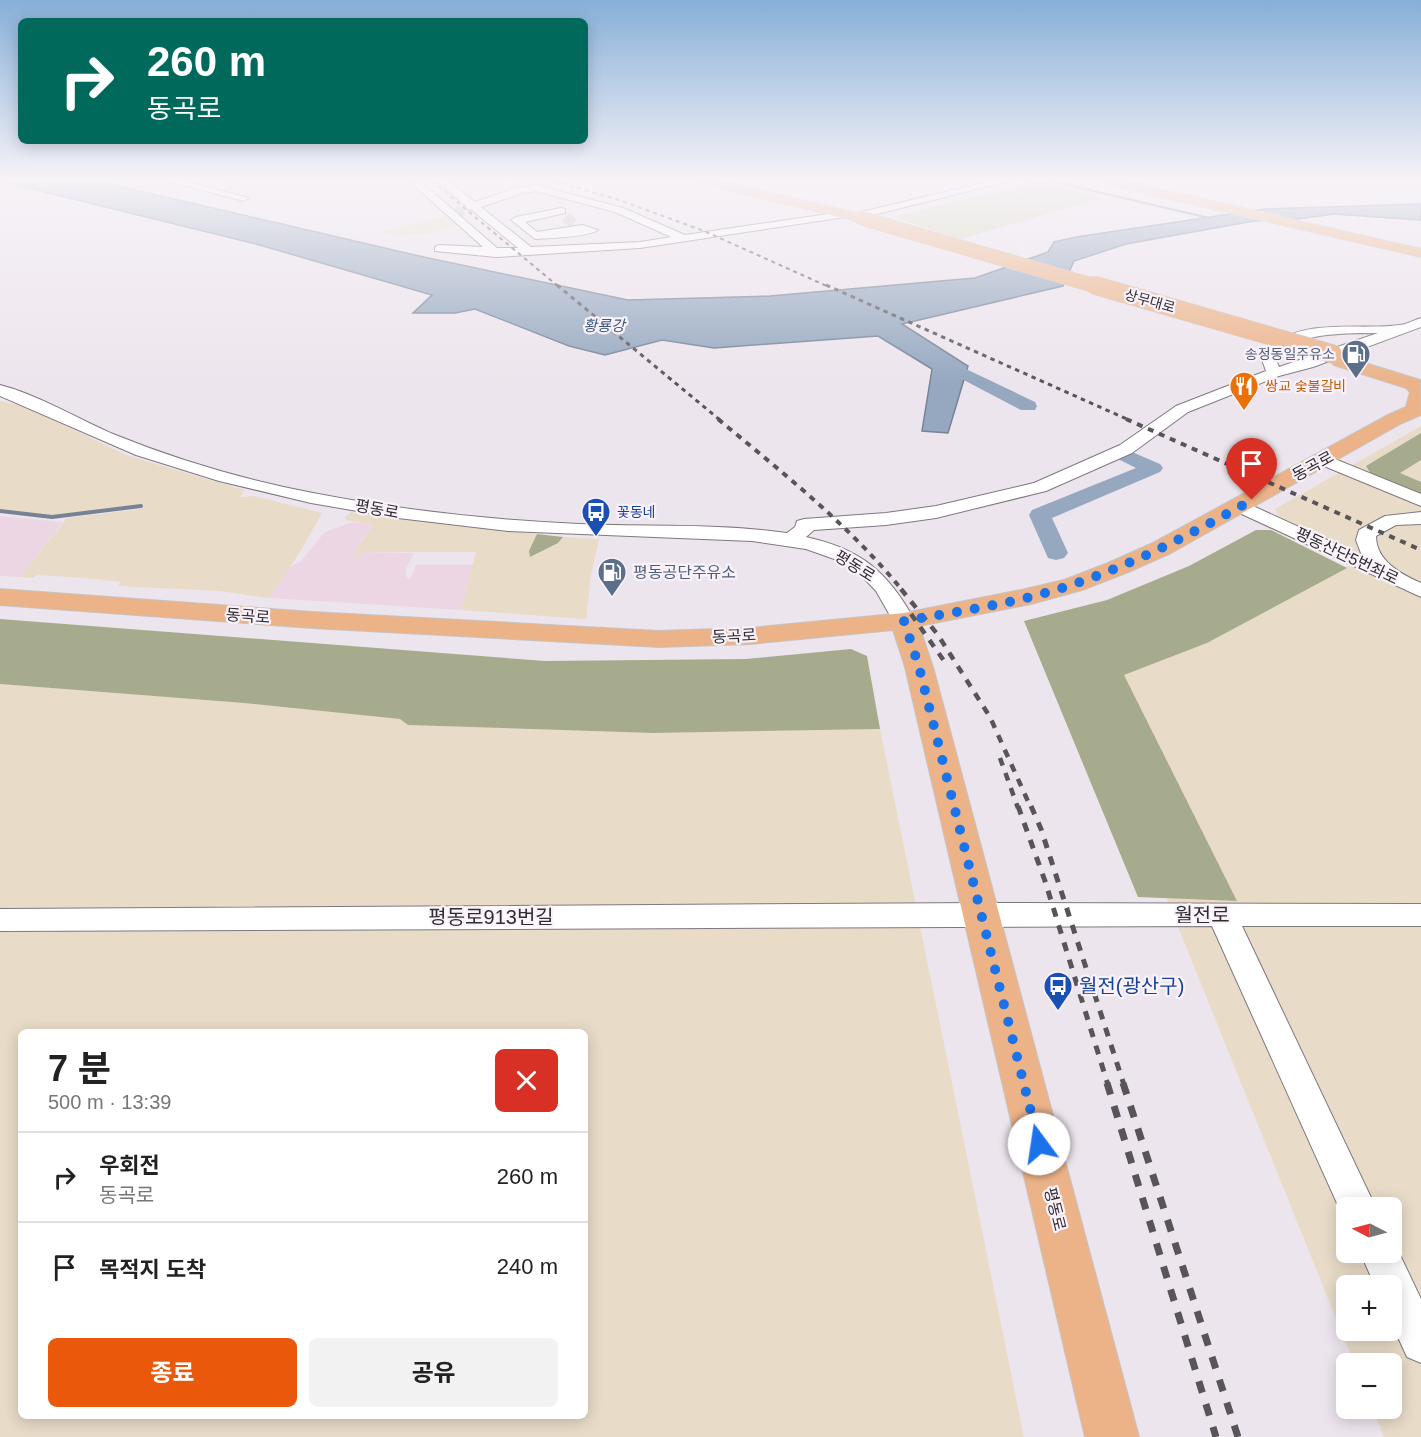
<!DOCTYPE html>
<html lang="ko">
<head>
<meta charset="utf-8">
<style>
  body { margin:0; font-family:Arial,"Noto Sans KR",sans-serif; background:#f2f2f2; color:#222; height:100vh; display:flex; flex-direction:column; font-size:22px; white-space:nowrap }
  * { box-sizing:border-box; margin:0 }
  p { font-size:20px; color:#767676 }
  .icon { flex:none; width:33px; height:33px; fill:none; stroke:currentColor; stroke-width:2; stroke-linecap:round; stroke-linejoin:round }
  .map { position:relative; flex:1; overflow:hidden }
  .sheet { position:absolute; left:18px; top:1029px; width:570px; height:390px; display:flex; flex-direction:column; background:#fff; border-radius:9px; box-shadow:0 3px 15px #0003 }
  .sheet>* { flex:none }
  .banner { position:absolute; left:18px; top:18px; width:570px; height:126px; border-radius:9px; box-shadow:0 3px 15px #0003; background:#00695c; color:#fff; overflow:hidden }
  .needle { width:39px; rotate:276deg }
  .buttons { position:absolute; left:1336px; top:1197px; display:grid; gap:12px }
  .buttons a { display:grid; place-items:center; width:66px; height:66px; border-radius:9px; background:#fff; box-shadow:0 3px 15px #0003; font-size:30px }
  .pin { position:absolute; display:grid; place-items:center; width:51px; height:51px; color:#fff; margin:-62px -26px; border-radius:50% 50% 50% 0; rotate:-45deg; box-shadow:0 0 6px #0007 }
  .pin .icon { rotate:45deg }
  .me { position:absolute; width:66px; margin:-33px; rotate:346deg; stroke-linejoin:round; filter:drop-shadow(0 0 4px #0008) }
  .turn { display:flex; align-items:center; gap:21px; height:126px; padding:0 30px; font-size:27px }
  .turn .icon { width:78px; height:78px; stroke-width:2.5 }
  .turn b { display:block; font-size:42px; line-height:51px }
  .round { display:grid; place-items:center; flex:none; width:63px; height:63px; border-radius:9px; background:#f2f2f2 }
  .summary { display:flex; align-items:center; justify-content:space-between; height:102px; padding:0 30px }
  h1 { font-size:36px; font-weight:700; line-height:45px }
  .button { display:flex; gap:12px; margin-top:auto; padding:12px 30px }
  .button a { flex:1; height:69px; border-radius:9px; background:#ea580c; color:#fff; font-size:24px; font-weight:700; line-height:69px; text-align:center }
  .button a+a { background:#f2f2f2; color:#222 }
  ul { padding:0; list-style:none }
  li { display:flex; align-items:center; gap:18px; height:90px; padding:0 30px; border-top:2px solid #e0e0e0 }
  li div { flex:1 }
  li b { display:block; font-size:22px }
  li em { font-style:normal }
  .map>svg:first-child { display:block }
  .commercial { fill:#edd6e4 }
  .industrial { fill:#e8dcc8; fill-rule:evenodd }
  .green { fill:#d4d8ba }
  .forest { fill:#a6ab8d }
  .water { fill:#95a8c0; stroke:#778395; stroke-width:1.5 }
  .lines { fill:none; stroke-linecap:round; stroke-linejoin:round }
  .stream-far1 { stroke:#778395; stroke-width:2 }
  .stream { stroke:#778395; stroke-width:4 }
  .river { fill:#95a8c0; fill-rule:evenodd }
  .minor-tunnel { stroke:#c7c0c7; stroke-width:11; stroke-dasharray:11 5; stroke-linecap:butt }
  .minor-casing { stroke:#7f787f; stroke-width:2 }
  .major-casing { stroke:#c5c4c5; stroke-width:2 }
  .minor { fill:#fff; fill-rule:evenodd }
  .major { fill:#ecb389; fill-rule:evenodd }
  .rail-far5 { stroke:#585458; stroke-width:2; stroke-dasharray:4 4; stroke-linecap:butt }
  .rail-far4 { stroke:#585458; stroke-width:3; stroke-dasharray:4.5 4.5; stroke-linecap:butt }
  .rail-far3 { stroke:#585458; stroke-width:4; stroke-dasharray:6 6; stroke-linecap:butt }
  .rail-far2 { stroke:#585458; stroke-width:4.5; stroke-dasharray:8 8; stroke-linecap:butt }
  .rail-far1 { stroke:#585458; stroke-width:5; stroke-dasharray:9 9; stroke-linecap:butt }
  .rail { stroke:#585458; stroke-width:7; stroke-dasharray:12 12; stroke-linecap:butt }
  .major-bridge-far1-casing { stroke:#c5c4c5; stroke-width:15; stroke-linecap:butt }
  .major-bridge-casing { stroke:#c5c4c5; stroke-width:19; stroke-linecap:butt }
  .major-bridge-far1 { stroke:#ecb389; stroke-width:14 }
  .major-bridge { stroke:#ecb389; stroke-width:18 }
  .route { stroke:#1a73e8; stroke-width:10; stroke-dasharray:0 18 }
  .labels { text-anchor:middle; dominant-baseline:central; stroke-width:4.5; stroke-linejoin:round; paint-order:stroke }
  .far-street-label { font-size:14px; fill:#302d31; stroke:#faf2fa }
  .far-service-label { font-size:14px; fill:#4e5e75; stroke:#faf2fa; text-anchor:end }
  .far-food-label { font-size:14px; fill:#c56008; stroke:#faf2fa; text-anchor:start }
  .far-transit-label { font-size:14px; fill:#164399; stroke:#faf2fa; text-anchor:start }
  .far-water-label { font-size:15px; font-style:italic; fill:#3b597e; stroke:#faf2fa }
  .street-label { font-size:16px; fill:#302d31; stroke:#faf2fa }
  .service-label { font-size:16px; fill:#4e5e75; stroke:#faf2fa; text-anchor:start }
  .near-street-label { font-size:20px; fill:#302d31; stroke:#faf2fa }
  .near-transit-label { font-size:20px; fill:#164399; stroke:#faf2fa; text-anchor:start }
</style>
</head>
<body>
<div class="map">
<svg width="1421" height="1437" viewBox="0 0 1421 1437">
  <rect width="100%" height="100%" fill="#ede5ed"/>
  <!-- commercial -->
  <path class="commercial" d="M 0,516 L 63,522 L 20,577 L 0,576 Z
    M 352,522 L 373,525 L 361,541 L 358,560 L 362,552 L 414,553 L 406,568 L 406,576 L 410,580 L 416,565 L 473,565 L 461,610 L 269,598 L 288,568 L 300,562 L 325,532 Z"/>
  <!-- industrial -->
  <path class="industrial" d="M 448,215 L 461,226 L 427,234 L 398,236 L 381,232 Z
    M 0,401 L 27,407 L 126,455 L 244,490 L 240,497 L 254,496 L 322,513 L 300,552 L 269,598 L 219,591 L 118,586 L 121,582 L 86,578 L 38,575 L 32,578 L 20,577 L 67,518 L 141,509 L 144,505 L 51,516 L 0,510 Z
    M 1421,426 L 1421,1437 L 1384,1437 L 1373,1409 L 1392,1408 L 1392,1364 L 1354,1363 L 1166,897 L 1237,901 L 1123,675 L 1207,643 L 1361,559 L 1279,518 L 1275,509 ZM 1347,1208 L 1392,1208 L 1392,1252 L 1347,1252 ZM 1347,1286 L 1392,1286 L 1392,1330 L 1347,1330 Z
    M 351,512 L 537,534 L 530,556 L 558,543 L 563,537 L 599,539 L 591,575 L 586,619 L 461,610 L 476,552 L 362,552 L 357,561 L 355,551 L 373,525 L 346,520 L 345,517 Z
    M 0,684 L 244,703 L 401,719 L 408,725 L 652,733 L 880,729 L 1024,1437 L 0,1437 ZM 21,1032 L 585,1032 L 585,1416 L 21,1416 Z"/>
  <!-- green -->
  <path class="green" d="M 1038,181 L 1103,198 L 960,239 L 893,217 Z"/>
  <!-- forest -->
  <path class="forest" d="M 1421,433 L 1421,460 L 1400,473 L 1421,482 L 1421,495 L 1371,474 L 1366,466 Z
    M 1256,530 L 1271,530 L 1347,568 L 1207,643 L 1124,675 L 1237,901 L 1138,897 L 1024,621 L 1107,600 L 1189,566 Z
    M 537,534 L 563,537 L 558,543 L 530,557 L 529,551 Z
    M 0,619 L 545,661 L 746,659 L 851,649 L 867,656 L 880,729 L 653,733 L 408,725 L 400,719 L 244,703 L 0,684 Z"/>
  <!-- water -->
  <path class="water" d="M 0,181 L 97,181 L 419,256 L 628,300 L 770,296 L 975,278 L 1048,252 L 1054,242 L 1076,237 L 1264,209 L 1421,204 L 1421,220 L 1334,214 L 1298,219 L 1254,221 L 1126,244 L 1074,261 L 1063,286 L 902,324 L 968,366 L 948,433 L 922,431 L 932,369 L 878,336 L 714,348 L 662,340 L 605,355 L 569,346 L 475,309 L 455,313 L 413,313 L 432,295 L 256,244 Z"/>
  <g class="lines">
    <!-- stream-far1 -->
    <path class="stream-far1" d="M 1051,181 L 1209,218"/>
    <!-- stream -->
    <path class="stream" d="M 0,511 L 52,517 L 141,506"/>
    <!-- river -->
    <path class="river" d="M 966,369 L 1035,402 L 1037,406 L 1035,410 L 1021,410 L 960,378 L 957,374 L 960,370 Z
      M 1125,449 L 1160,464 L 1163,468 L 1160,472 L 1052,518 L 1068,553 L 1064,558 L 1056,560 L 1048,558 L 1029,515 L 1032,510 L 1136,468 L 1118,459 L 1115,455 L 1118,451 Z"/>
    <!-- minor-tunnel -->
    <path class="minor-tunnel" d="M 225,185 L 241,181
      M 453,215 L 471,207
      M 565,217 L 575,224"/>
    <!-- minor casing -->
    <g class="minor-casing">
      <path id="minor" d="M 166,181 L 184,181 L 249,198 L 244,201 Z
        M 409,181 L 420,181 L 497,248 L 518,248 L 472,210 L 467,209 L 466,206 L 437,181 L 448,181 L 475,202 L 516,188 L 536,185 L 623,208 L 685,235 L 848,211 L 853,214 L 991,181 L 1009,181 L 857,219 L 852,216 L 640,248 L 496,257 L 435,251 L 435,247 L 439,245 L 483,247 ZM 536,191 L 615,212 L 671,237 L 640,242 L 531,247 L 481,207 L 522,193 Z
        M 561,208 L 565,209 L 565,213 L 525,222 L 537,232 L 582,225 L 598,230 C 589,237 550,238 535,239 L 511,220 L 516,217 Z
        M 1421,318 L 1421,327 L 1313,367 L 1279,376 L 1188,412 L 1132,453 L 1046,491 L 936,518 L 886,525 L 814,530 L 806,537 C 861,549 888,572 915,621 L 912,626 L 904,627 L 896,626 L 876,591 L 859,573 L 837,560 L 806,549 L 752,541 L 508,531 L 398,518 L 311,503 L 219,481 L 136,455 L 0,396 L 0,385 C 39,395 76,418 113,434 C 177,460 245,480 313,493 C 400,510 490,520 579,524 C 648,527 719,523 787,533 L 795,527 L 797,521 L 804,519 L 886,513 L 936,506 L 1034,483 L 1120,445 L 1176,406 L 1266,371 L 1261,357 C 1290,315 1356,331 1399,325 C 1406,325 1414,320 1421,318 ZM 1378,333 L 1279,367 L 1275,357 C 1293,332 1349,333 1378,333 Z
        M 1325,455 L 1421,494 L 1421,506 L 1319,464 L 1316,460 L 1319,456 Z
        M 1240,500 L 1362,556 L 1356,540 L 1359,530 L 1385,516 L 1421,512 L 1421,524 L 1396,525 L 1376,536 C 1376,561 1401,574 1421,583 L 1421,597 L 1233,510 L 1231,506 L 1233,502 Z
        M 982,903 L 1421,904 L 1421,926 L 1242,926 L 1376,1208 L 1347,1208 L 1347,1221 L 1345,1221 L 1212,926 L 0,931 L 0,909 Z
        M 1392,1238 L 1421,1299 L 1421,1363 L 1407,1357 L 1392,1324 L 1392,1286 L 1375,1286 L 1360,1252 L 1392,1252 Z"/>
    </g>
    <!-- major casing -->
    <g class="major-casing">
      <path id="major" d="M 699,181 L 721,181 L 866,215 L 868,218 L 861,222 L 701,184 Z
        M 1103,181 L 1126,181 L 1421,249 L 1421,257 L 1109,185 Z
        M 1333,349 L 1339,350 L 1346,357 L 1420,380 L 1421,415 L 1402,423 L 1171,553 L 1126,573 L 1082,590 L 1031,604 L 919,626 L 933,667 L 1139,1437 L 1085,1437 L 905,667 L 893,630 L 750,644 L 659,647 L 312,628 L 0,605 L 0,589 L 312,612 L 659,631 L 750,628 L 904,613 L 1021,590 L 1064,580 L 1108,563 L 1153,543 L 1388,415 L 1406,407 L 1410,392 L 1406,388 L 1334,365 L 1324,354 L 1327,350 Z"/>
    </g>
    <!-- minor -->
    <use href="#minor" class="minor"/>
    <!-- major -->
    <use href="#major" class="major"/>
    <!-- rail-far5 -->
    <path class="rail-far5" d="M 432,181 L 559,287
      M 554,181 L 619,200 L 704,231 L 829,287"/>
    <!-- rail-far4 -->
    <path class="rail-far4" d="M 557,285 L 720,420
      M 826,285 L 1129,420"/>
    <!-- rail-far3 -->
    <path class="rail-far3" d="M 718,419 C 783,473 849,525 902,590
      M 1126,419 L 1421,550"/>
    <!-- rail-far2 -->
    <path class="rail-far2" d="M 901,589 L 938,635 L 990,717 L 1031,808
      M 911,614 L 947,665
      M 1000,758 L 1018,808"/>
    <!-- rail-far1 -->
    <path class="rail-far1" d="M 1018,806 L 1045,881 L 1108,1085
      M 1031,806 L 1041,829 L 1124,1085"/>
    <!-- rail -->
    <path class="rail" d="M 1107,1083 L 1216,1437
      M 1123,1083 L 1238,1437"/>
    <!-- major-bridge-far1 casing -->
    <g class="major-bridge-far1-casing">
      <path id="major-bridge-far1" d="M 861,218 L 1099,287"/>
    </g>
    <!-- major-bridge casing -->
    <g class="major-bridge-casing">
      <path id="major-bridge" d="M 1094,285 L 1333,354"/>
    </g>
    <!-- major-bridge-far1 -->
    <use href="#major-bridge-far1" class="major-bridge-far1"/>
    <!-- major-bridge -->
    <use href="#major-bridge" class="major-bridge"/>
  </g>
  <!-- sky -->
  <linearGradient id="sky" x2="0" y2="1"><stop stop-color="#87afd8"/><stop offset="0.47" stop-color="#f7f3f7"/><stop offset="1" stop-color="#f7f3f7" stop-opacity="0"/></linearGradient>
  <rect width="1421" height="382" fill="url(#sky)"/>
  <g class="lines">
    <!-- route -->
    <path class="route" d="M 1039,1144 L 919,667 L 904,621 C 960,611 1020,603 1074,584 C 1137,563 1195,532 1252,500"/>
  </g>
  <!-- icons -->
  <defs>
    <g id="fuel-pin" transform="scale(1.5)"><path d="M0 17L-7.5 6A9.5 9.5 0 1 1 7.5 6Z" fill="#5c6f8a" stroke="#faf2fa"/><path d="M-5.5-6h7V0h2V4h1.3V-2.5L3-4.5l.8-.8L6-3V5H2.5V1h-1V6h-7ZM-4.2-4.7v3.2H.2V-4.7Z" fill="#fff"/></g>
    <g id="restaurant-pin" transform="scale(1.5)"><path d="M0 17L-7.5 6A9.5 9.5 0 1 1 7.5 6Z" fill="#e8710a" stroke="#faf2fa"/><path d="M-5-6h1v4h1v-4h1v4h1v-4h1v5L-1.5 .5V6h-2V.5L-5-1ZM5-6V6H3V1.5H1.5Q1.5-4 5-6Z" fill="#fff"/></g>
    <g id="bus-pin" transform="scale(1.5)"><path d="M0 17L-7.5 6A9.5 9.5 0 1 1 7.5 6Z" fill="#1a4fb4" stroke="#faf2fa"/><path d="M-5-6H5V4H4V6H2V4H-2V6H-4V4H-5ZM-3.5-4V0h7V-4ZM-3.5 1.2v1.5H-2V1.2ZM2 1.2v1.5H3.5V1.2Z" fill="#fff"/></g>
  </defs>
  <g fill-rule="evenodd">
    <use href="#fuel-pin" x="1356" y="354"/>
    <use href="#restaurant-pin" x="1244" y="386"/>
    <use href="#bus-pin" x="596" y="512"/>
    <use href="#fuel-pin" x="612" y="572"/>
    <use href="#bus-pin" x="1058" y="986"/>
  </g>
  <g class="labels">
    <!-- far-street labels -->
    <g class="far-street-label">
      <text transform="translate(1150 301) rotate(16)">상무대로</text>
    </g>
    <!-- far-service labels -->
    <g class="far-service-label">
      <text x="1335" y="354">송정동일주유소</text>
    </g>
    <!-- far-food labels -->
    <g class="far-food-label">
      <text x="1265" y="386">쌍교 숯불갈비</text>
    </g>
    <!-- far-transit labels -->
    <g class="far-transit-label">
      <text x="617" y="512">꽃동네</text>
    </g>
    <!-- far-water labels -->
    <g class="far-water-label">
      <text x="604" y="325">황룡강</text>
    </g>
    <!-- street labels -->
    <g class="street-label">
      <text transform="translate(1313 466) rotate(-29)">동곡로</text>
      <text transform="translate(377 509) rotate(10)">평동로</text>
      <text transform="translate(1347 556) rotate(25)">평동산단5번좌로</text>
      <text transform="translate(855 566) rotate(32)">평동로</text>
      <text transform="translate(248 616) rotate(4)">동곡로</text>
      <text transform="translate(734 636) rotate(-3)">동곡로</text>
      <text transform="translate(1055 1209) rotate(76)">평동로</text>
    </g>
    <!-- service labels -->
    <g class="service-label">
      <text x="633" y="572">평동공단주유소</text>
    </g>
    <!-- near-street labels -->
    <g class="near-street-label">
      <text x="1202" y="915">월전로</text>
      <text x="491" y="917">평동로913번길</text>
    </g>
    <!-- near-transit labels -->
    <g class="near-transit-label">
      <text x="1079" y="986">월전(광산구)</text>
    </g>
  </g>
</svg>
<div class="buttons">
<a><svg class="needle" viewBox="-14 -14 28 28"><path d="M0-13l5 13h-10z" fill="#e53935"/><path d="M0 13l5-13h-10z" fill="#767676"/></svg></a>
<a>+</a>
<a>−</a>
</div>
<div class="pin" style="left:1252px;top:500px;background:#d93025"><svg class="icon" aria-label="arrive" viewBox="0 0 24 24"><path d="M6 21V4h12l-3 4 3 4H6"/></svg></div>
<svg class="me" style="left:1039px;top:1144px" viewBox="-20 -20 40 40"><circle r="19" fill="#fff"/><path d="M0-13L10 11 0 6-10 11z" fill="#1a73e8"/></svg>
<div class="banner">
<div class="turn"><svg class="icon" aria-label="right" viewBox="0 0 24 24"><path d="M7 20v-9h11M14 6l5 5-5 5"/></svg><div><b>260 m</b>동곡로</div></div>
</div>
<section class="sheet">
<div class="summary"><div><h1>7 분</h1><p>500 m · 13:39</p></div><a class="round" style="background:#d93025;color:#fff"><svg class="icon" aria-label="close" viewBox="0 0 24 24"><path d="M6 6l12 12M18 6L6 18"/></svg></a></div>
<ul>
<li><svg class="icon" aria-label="right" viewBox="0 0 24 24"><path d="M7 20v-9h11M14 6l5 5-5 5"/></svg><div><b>우회전</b><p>동곡로</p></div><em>260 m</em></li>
<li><svg class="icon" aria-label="arrive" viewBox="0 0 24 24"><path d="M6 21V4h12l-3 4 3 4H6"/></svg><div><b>목적지 도착</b></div><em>240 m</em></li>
</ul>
<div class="button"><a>종료</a><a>공유</a></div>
</section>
</div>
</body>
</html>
